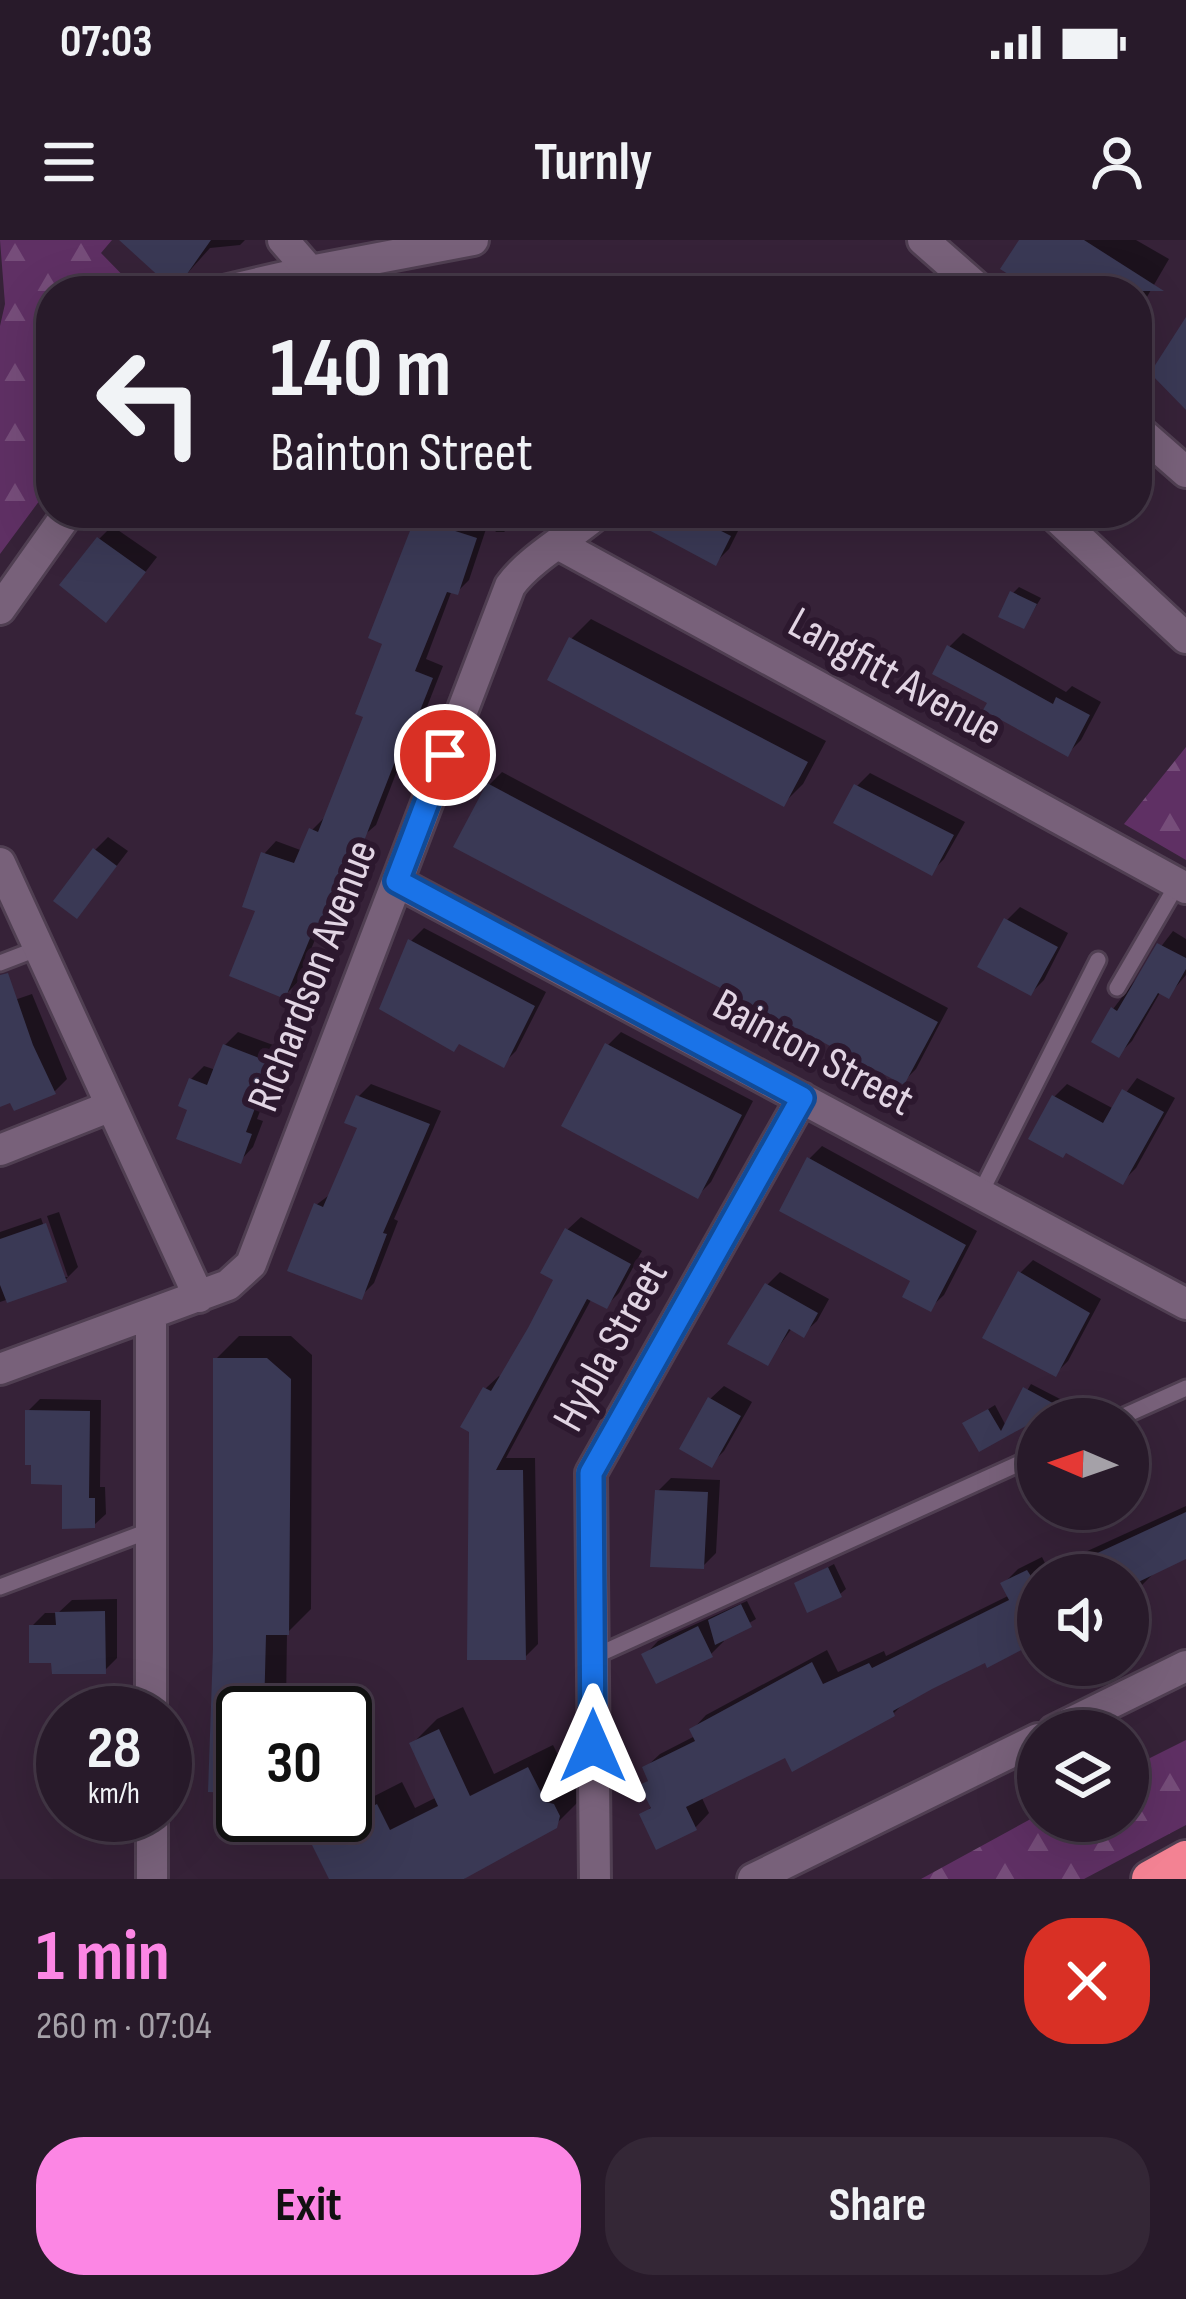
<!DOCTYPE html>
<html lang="en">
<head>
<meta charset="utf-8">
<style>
  body { margin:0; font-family:"Sofia Sans Condensed",sans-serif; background:#342736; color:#f1f3f6; height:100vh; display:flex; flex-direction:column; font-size:45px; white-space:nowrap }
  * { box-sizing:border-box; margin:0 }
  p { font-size:39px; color:#a5a1a8 }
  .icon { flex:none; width:66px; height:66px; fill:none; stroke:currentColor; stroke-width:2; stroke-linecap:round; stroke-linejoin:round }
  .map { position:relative; height:1639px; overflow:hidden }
  .side { display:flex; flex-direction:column; background:#281a2a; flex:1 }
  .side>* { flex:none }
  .top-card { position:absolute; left:36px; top:36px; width:1116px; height:252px; border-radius:48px; box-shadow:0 12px 48px #0002,0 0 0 3px #443847; background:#281a2a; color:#f1f3f6; overflow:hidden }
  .needle { width:78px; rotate:272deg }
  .buttons { position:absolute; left:1017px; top:1158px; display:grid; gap:24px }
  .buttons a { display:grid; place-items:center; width:132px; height:132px; border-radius:50%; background:#281a2a; box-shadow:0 12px 48px #0002,0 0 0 3px #443847; font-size:60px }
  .speed { position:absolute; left:36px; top:1446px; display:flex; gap:24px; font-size:60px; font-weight:700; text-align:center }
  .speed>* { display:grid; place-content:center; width:156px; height:156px; border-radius:50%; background:#281a2a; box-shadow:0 12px 48px #0002,0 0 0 3px #443847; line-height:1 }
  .speed small { font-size:30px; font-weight:400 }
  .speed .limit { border:6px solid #111; border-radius:18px; background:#fff; color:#111 }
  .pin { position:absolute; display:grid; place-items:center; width:102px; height:102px; color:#fff; margin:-51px; border:6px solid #fff; border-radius:50%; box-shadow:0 3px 12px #0007 }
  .me { position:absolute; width:132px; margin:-66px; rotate:0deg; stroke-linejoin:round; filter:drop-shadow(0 0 9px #0008) }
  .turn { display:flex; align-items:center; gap:42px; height:252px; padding:0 36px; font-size:54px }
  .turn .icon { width:156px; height:156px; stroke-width:2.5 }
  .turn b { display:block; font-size:84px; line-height:102px }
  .round { display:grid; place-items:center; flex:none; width:126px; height:126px; border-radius:48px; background:#342736 }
  .overview { display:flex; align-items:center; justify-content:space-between; height:204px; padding:0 36px }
  h1 { font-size:72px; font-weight:700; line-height:90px; color:#fc86e4 }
  .action { display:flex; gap:24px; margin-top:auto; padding:24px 36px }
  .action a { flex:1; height:138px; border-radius:48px; background:#fc86e4; color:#111; font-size:48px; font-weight:700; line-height:138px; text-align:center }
  .action a+a { background:#342736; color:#f1f3f6 }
  .status { display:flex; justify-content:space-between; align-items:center; height:84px; padding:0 60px; background:#281a2a; direction:ltr }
  .status svg { height:33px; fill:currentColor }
  header { display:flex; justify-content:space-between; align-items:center; height:156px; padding:0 36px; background:#281a2a; font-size:54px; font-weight:700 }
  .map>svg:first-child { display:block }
  .forest { fill:url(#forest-firs) }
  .shadow { fill:#0007 }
  .building { fill:#3a3955 }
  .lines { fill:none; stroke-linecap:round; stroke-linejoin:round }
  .lane-casing { stroke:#503f52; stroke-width:21 }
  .street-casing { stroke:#503f52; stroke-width:36 }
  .secondary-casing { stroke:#503f52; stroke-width:36 }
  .highway-casing { stroke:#503f52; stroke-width:42 }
  .lane { stroke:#78617a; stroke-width:15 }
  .street { stroke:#78617a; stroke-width:30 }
  .secondary { stroke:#78617a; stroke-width:30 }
  .highway { stroke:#f38293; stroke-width:36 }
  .route-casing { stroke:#114b97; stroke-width:30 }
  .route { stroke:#1a73e8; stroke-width:21 }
  .labels { text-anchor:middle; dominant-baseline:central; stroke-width:12; stroke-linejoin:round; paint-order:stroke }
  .street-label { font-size:45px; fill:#e2d5e4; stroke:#2c182e }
</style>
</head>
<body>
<div class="status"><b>07:03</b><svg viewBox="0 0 49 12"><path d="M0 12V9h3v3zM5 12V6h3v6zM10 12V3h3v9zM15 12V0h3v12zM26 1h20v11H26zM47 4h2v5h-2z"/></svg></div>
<header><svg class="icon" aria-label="menu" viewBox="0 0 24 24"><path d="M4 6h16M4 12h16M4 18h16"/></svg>Turnly<svg class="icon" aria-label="person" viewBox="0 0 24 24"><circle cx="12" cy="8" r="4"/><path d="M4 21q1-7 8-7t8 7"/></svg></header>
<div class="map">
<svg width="1186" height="1639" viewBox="0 0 1186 1639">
  <defs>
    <pattern id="forest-firs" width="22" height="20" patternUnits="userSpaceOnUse" patternTransform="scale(3)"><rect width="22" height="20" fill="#5f3064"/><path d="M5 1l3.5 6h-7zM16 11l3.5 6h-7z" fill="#764d7a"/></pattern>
  </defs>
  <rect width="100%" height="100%" fill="#362238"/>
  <!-- forest -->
  <path class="forest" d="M 0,0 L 112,0 L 101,13 L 138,51 L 51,51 L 51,245 L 0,314 L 0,86 L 5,64 Z
    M 1186,507 L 1186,620 L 1124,584 Z
    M 1186,1500 L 1186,1585 L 1084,1639 L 921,1639 L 1038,1575 L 1038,1581 L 1128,1581 L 1128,1529 Z"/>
  <!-- shadow -->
  <path class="shadow" d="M 130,0 L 245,0 L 240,5 L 210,8 L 175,47 Z
    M 1022,0 L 1136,0 L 1169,19 L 1137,74 L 1137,51 L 1041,51 Z
    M 424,273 L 447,273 L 487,286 L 469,340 L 457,352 L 452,350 L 426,419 L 443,426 L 412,505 L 404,513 L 376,585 L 362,597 L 333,679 L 319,690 L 297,743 L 285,755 L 259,669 L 264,614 L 276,601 L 303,611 L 312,590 L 324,578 L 367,476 L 418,279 Z
    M 482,273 L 526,273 L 504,292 L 496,292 Z
    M 657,273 L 723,273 L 742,283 L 729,309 L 716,322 Z
    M 928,273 L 964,273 L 951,286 Z
    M 112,286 L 157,317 L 119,366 L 99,299 Z
    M 1019,347 L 1041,358 L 1024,386 L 1013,353 Z
    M 591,379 L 826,501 L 803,544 L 783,564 L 571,399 Z
    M 963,393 L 1066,452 L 1072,446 L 1101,462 L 1081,500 L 1068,513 L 991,462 L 936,432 L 950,406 Z
    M 502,532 L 948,768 L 916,829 L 903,842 L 489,545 Z
    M 870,533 L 965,582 L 944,619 L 931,632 L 857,546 Z
    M 108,597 L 128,611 L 89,662 L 95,610 Z
    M 1020,667 L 1068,693 L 1044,740 L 1031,753 L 1007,680 Z
    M 424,688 L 546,752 L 516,811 L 503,824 L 411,701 Z
    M 1173,691 L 1186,699 L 1186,735 L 1169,755 L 1161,751 L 1132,801 L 1119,814 L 1113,769 Z
    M 32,754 L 67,839 L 54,852 L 0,863 L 0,765 Z
    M 238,792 L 284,809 L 257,879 L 263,881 L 253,907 L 240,921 L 191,868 L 191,839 L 204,826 L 216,830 L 225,805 Z
    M 621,792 L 753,861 L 711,942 L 698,955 L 608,805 Z
    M 1137,838 L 1175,858 L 1136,928 L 1123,941 L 1054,857 L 1067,844 L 1114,869 Z
    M 371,844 L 441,871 L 394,979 L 398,981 L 374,1043 L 361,1056 L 316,965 L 332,953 L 361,886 L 358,857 Z
    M 822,906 L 977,991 L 944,1055 L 930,1068 L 915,1040 L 809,919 Z
    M 59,972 L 78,1027 L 65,1040 L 0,1062 L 0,992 L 41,978 L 61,1037 L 68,1037 L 47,976 Z
    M 581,977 L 642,1011 L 619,1053 L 606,1066 L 592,1058 L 506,1218 L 535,1218 L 538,1404 L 525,1417 L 470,1417 L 485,1149 L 499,1136 L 502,1138 L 557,1039 L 567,990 Z
    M 1033,1020 L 1101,1059 L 1068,1121 L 1055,1134 L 1020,1033 Z
    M 780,1032 L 829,1059 L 817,1081 L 803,1094 L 792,1088 L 767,1123 L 767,1045 Z
    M 239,1096 L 291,1096 L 312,1115 L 311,1369 L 287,1393 L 286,1466 L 282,1473 L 243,1473 L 243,1541 L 234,1550 L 216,1409 L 216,1119 Z
    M 1031,1144 L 1062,1160 L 980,1208 L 966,1183 L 995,1165 L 1006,1186 Z
    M 724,1146 L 752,1162 L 724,1211 L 711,1224 L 710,1159 Z
    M 40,1159 L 101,1160 L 100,1247 L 105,1247 L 106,1274 L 94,1285 L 28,1171 Z
    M 671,1238 L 720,1240 L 716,1313 L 703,1326 L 658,1251 Z
    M 1186,1266 L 1186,1315 L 1155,1332 L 1140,1347 L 1128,1353 L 1128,1335 L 1038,1335 L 1038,1399 L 986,1419 L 909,1458 L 893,1474 L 787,1514 L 701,1556 L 709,1573 L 695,1588 L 643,1575 L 653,1565 L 643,1546 L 650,1539 L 645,1528 L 660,1514 L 695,1496 L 692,1490 L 706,1475 L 827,1410 L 838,1432 L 884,1411 L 886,1416 L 1010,1355 L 1004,1343 L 1018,1329 L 1042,1317 L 1048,1329 Z
    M 834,1324 L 846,1349 L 840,1354 L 797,1344 Z
    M 117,1359 L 117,1418 L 104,1431 L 54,1420 L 32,1386 L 45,1373 L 58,1373 L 72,1360 Z
    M 747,1361 L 756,1379 L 723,1398 L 724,1401 L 711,1414 L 645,1415 L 658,1401 Z
    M 463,1467 L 494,1534 L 553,1505 L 570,1539 L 579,1541 L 583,1550 L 580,1560 L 555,1585 L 464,1635 L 465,1639 L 332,1639 L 312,1600 L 337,1576 L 345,1575 L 345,1571 L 402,1542 L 415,1568 L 437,1557 L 413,1503 L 437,1479 Z"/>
  <!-- building -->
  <path class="building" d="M 119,0 L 211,0 L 175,51 Z
    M 1019,0 L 1084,0 L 1164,51 L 1035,51 L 1000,29 Z
    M 1186,77 L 1186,170 L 1150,133 Z
    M 617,273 L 686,273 L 731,296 L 716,326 Z
    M 415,278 L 477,298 L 458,355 L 447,352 L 415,431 L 433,438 L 400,521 L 396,519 L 364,601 L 357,598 L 322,694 L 313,691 L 285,759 L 229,736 L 255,671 L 242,667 L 261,612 L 294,623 L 309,588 L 318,592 L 363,477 L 355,474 L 382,404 L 368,398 Z
    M 97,297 L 146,332 L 106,383 L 59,345 Z
    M 1010,351 L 1037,364 L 1024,389 L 998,377 Z
    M 569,397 L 808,522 L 784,567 L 547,440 Z
    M 947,405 L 1053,464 L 1056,457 L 1090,475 L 1068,517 L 983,470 L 987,463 L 932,434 Z
    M 487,543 L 938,782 L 904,845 L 453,607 Z
    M 854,544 L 954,595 L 932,636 L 833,583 Z
    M 93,608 L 117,626 L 77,679 L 53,661 Z
    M 1004,678 L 1058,707 L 1031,756 L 977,727 Z
    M 408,699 L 535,766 L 504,828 L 459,804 L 454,812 L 379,769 Z
    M 1157,703 L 1186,718 L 1186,729 L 1169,759 L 1158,753 L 1119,818 L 1091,802 L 1111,767 L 1117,771 Z
    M 8,733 L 33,805 L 56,854 L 14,871 L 10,863 L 0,867 L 0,735 Z
    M 605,803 L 742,875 L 698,959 L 561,886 Z
    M 223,804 L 272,823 L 246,892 L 252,894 L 241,924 L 176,899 L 187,870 L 178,866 L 189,838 L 207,845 Z
    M 1122,849 L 1164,872 L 1123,945 L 1066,913 L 1063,918 L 1028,899 L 1052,855 L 1103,883 Z
    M 356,855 L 430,884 L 383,993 L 387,994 L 362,1060 L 287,1031 L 314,963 L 323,967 L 357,888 L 344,883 Z
    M 807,917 L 966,1005 L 931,1072 L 902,1057 L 910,1041 L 779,971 Z
    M 46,983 L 67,1042 L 7,1063 L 0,1045 L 0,999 Z
    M 565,988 L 631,1024 L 607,1069 L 587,1059 L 496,1230 L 523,1230 L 526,1420 L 467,1420 L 469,1192 L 460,1187 L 483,1147 L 491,1151 L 528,1088 L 553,1040 L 540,1033 Z
    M 1018,1031 L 1090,1073 L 1056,1137 L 982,1098 Z
    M 765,1043 L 818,1073 L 804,1098 L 789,1089 L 768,1126 L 727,1104 Z
    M 213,1118 L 267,1118 L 291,1139 L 289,1395 L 266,1395 L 264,1473 L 243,1473 L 243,1529 L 237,1529 L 236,1553 L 208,1552 L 213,1409 Z
    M 1023,1147 L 1060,1167 L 979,1212 L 962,1183 L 988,1169 L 1001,1191 Z
    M 708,1157 L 741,1176 L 712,1228 L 679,1209 Z
    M 25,1170 L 90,1171 L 89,1258 L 95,1258 L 95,1288 L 62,1289 L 62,1245 L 31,1244 L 31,1225 L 25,1225 Z
    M 655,1250 L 708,1252 L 704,1329 L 650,1327 Z
    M 1186,1272 L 1186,1319 L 1128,1347 L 1128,1335 L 1050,1335 Z
    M 828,1327 L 842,1357 L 807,1373 L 794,1343 Z
    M 1027,1330 L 1038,1347 L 1038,1419 L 1031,1405 L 987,1428 L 985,1423 L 932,1449 L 893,1471 L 895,1476 L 792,1532 L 785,1518 L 686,1567 L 697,1590 L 656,1610 L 639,1574 L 651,1568 L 639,1545 L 648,1541 L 642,1527 L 695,1501 L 689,1489 L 812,1422 L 823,1444 L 869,1423 L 872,1428 L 1009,1360 L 1000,1343 Z
    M 741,1364 L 752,1387 L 715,1405 L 708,1380 Z
    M 105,1371 L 106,1434 L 52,1434 L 51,1423 L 29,1423 L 29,1385 L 56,1385 L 55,1372 Z
    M 698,1386 L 713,1417 L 656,1444 L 641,1414 Z
    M 439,1489 L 470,1556 L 528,1527 L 546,1562 L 554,1564 L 560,1576 L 557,1588 L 464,1639 L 329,1639 L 309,1599 L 377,1564 L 390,1590 L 438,1566 L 409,1503 Z"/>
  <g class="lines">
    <!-- lane casing -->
    <g class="lane-casing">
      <path id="lane" d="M 0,723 L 39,708
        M 1117,748 L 1178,643
        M 980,954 L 1098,720
        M 1117,1179 L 1186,1148
        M 0,1347 L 151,1290
        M 593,1417 L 1038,1215"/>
    </g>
    <!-- street casing -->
    <g class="street-casing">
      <path id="street" d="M 224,51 L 310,31
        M 1052,273 L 1186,398
        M 560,305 L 1186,648
        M 0,369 L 68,273
        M 0,623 L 199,1057
        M 397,642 L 1186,1064
        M 0,910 L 111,866
        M 151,1075 L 151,1473
        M 0,1129 L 228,1045 L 251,1024 L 510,346 C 528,320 571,296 598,273
        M 152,1575 L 152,1639
        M 595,1639 L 591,1233 L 802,858"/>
    </g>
    <!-- secondary casing -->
    <g class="secondary-casing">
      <path id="secondary" d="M 283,0 L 310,31 L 473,0
        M 923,0 L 981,51
        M 1137,189 L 1186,232
        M 1054,1491 L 1186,1426
        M 753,1639 L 1038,1499"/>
    </g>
    <!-- highway casing -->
    <g class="highway-casing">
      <path id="highway" d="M 1150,1639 L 1186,1619"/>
    </g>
    <!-- lane -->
    <use href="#lane" class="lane"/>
    <!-- street -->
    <use href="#street" class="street"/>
    <!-- secondary -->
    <use href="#secondary" class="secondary"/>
    <!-- highway -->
    <use href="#highway" class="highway"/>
  </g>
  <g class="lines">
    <!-- route casing -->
    <g class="route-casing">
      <path id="route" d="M 445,515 L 397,641 L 802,858 L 591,1233 L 593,1506"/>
    </g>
    <!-- route -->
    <use href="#route" class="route"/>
  </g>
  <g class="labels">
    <!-- street labels -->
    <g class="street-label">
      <text transform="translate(895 437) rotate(29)">Langfitt Avenue</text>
      <text transform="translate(313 736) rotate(-69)">Richardson Avenue</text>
      <text transform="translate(813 813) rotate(28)">Bainton Street</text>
      <text transform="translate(611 1106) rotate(-61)">Hybla Street</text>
    </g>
  </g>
</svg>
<div class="buttons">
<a><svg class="needle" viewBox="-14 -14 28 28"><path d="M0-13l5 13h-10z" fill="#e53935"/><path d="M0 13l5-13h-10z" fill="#a5a1a8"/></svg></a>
<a><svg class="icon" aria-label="sound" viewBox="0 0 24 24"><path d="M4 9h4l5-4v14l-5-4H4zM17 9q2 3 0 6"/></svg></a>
<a><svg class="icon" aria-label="layers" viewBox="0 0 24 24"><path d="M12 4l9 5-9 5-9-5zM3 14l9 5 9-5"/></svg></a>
</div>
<div class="speed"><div>28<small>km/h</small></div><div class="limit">30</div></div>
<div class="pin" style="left:445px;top:515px;background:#d93025"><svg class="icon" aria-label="arrive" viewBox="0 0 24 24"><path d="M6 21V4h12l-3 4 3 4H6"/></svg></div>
<svg class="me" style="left:593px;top:1506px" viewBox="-20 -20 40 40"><path d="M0-17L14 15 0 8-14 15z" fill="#1a73e8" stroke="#fff" stroke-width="4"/></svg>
<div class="top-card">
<div class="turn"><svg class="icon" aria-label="left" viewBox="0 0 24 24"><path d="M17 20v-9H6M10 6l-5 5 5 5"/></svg><div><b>140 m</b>Bainton Street</div></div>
</div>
</div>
<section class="side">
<div class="overview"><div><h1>1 min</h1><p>260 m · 07:04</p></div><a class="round" style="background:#d93025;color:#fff"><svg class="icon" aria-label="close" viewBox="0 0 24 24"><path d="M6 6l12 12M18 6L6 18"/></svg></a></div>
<div class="action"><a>Exit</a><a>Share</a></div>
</section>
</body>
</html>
